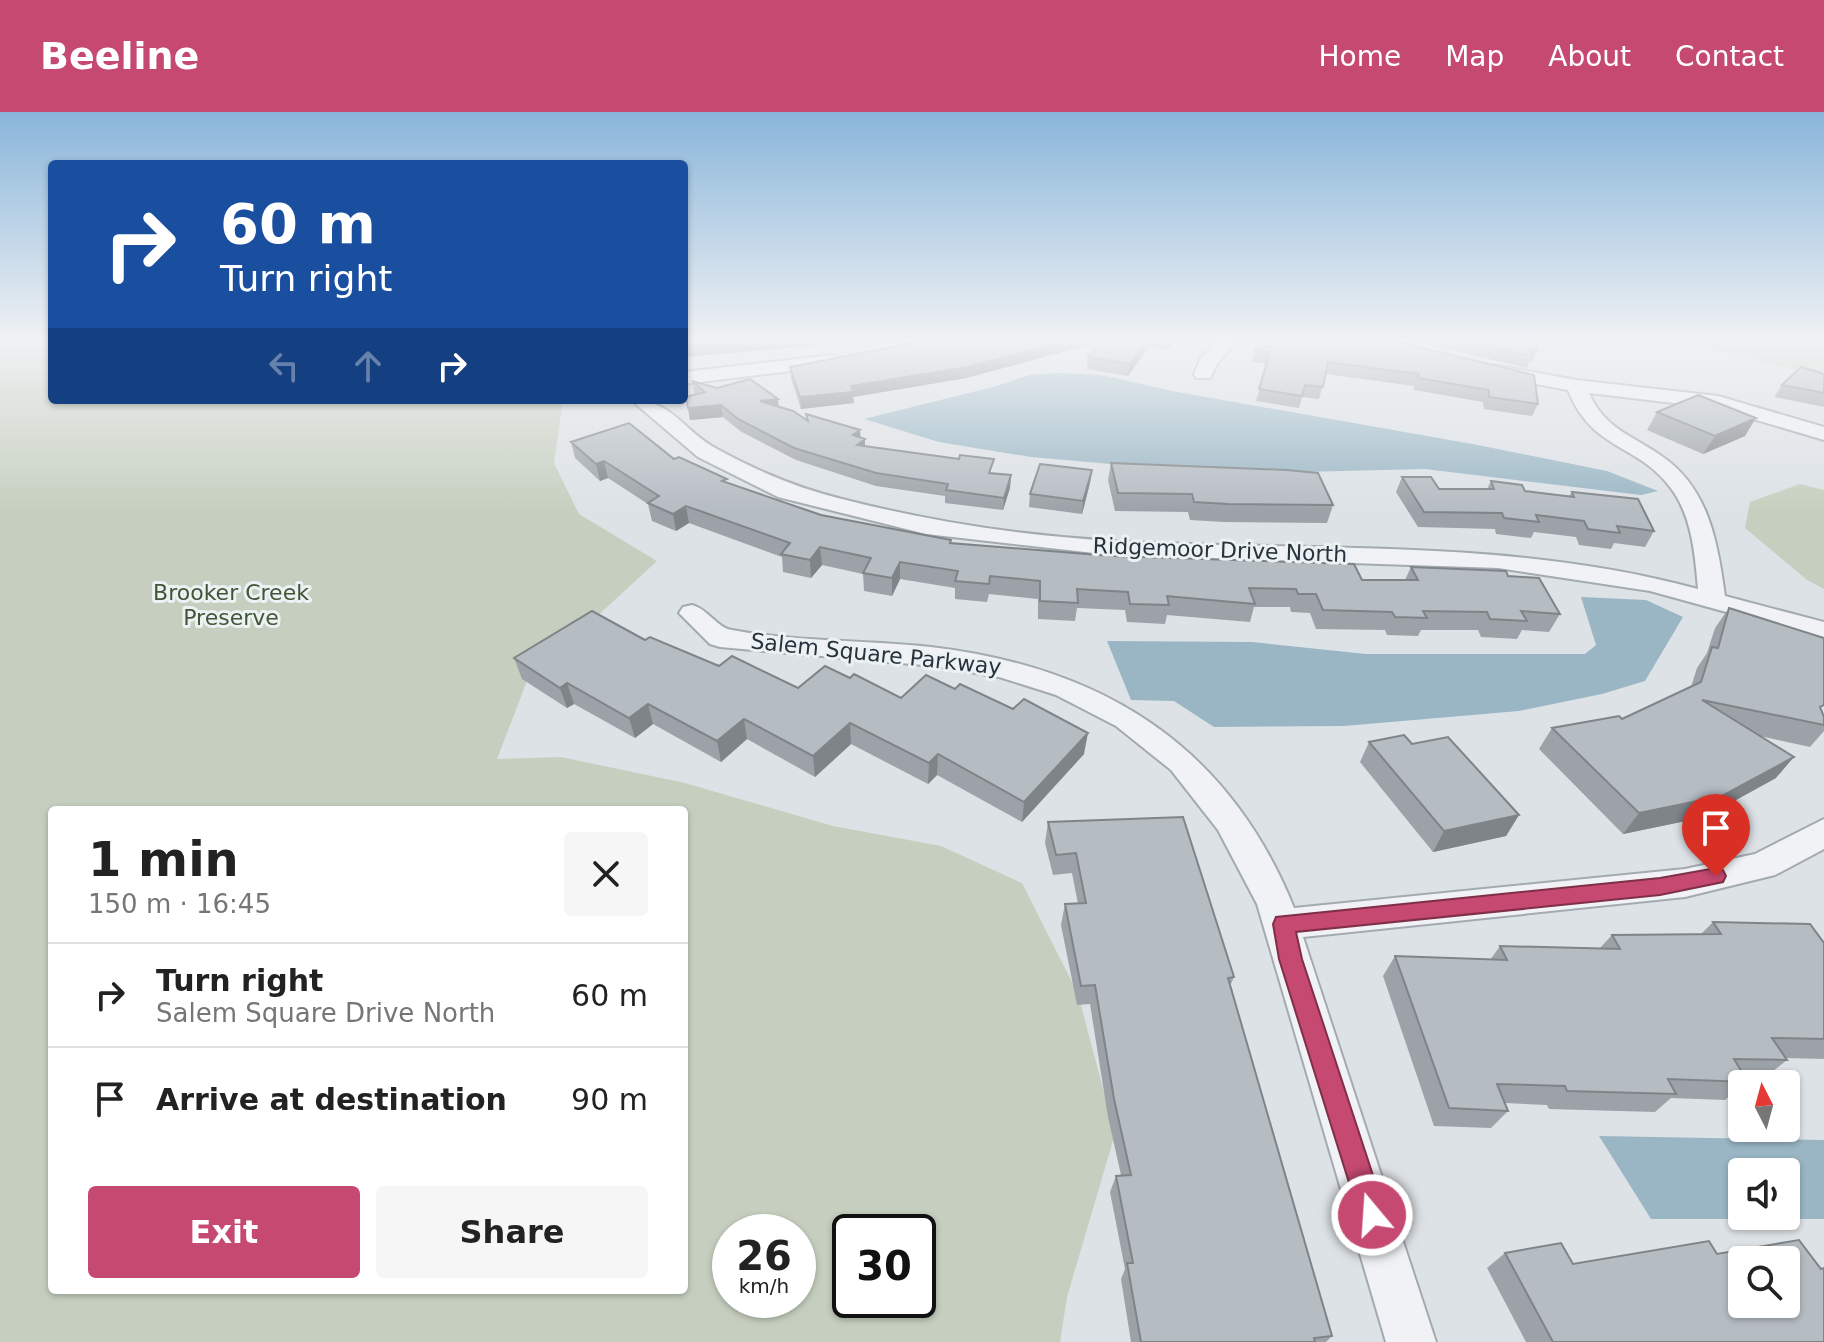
<!DOCTYPE html>
<html lang="en">
<head>
<meta charset="utf-8">
<style>
  body { margin:0; font-family:"DejaVu Sans",sans-serif; background:#f6f6f6; color:#222; height:100vh; display:flex; flex-direction:column; font-size:30px; white-space:nowrap }
  * { box-sizing:border-box; margin:0 }
  p { font-size:26px; color:#767676 }
  .icon { flex:none; width:44px; height:44px; fill:none; stroke:currentColor; stroke-width:2; stroke-linecap:round; stroke-linejoin:round }
  .map { position:relative; flex:1; overflow:hidden }
  .panel { position:absolute; left:48px; top:694px; width:640px; height:488px; display:flex; flex-direction:column; background:#fff; border-radius:8px; box-shadow:0 2px 6px #0004 }
  .panel>* { flex:none }
  .guide { position:absolute; left:48px; top:48px; width:640px; height:244px; border-radius:8px; box-shadow:0 2px 6px #0004; background:#1a4fa0; color:#fff; overflow:hidden }
  .needle { width:52px; rotate:354deg }
  .tools { position:absolute; left:1728px; top:958px; display:grid; gap:16px }
  .tools a { display:grid; place-items:center; width:72px; height:72px; border-radius:8px; background:#fff; box-shadow:0 2px 6px #0004; font-size:40px }
  .speed { position:absolute; left:712px; top:1102px; display:flex; gap:16px; font-size:40px; font-weight:700; text-align:center }
  .speed>* { display:grid; place-content:center; width:104px; height:104px; border-radius:50%; background:#fff; box-shadow:0 2px 6px #0004; line-height:1 }
  .speed small { font-size:20px; font-weight:400 }
  .speed .limit { border:4px solid #111; border-radius:12px; background:#fff; color:#111 }
  .pin { position:absolute; display:grid; place-items:center; width:68px; height:68px; color:#fff; margin:-82px -34px; border-radius:50% 50% 50% 0; rotate:-45deg; box-shadow:0 0 8px #0007 }
  .pin .icon { rotate:45deg }
  .me { position:absolute; width:88px; margin:-44px; rotate:342deg; stroke-linejoin:round; filter:drop-shadow(0 0 6px #0008) }
  .turn { display:flex; align-items:center; gap:28px; height:168px; padding:0 40px; font-size:36px }
  .turn .icon { width:104px; height:104px; stroke-width:2.5 }
  .turn b { display:block; font-size:56px; line-height:68px }
  .lanes { display:flex; align-items:center; height:76px; padding:0 40px; background:#0003; justify-content:center; gap:40px; direction:ltr }
  .lanes .off { opacity:.35 }
  .round { display:grid; place-items:center; flex:none; width:84px; height:84px; border-radius:8px; background:#f6f6f6 }
  .overview { display:flex; align-items:center; justify-content:space-between; height:136px; padding:0 40px }
  h1 { font-size:48px; font-weight:800; line-height:60px }
  .action { display:flex; gap:16px; margin-top:auto; padding:16px 40px }
  .action a { flex:1; height:92px; border-radius:8px; background:#c54970; color:#fff; font-size:32px; font-weight:800; line-height:92px; text-align:center }
  .action a+a { background:#f6f6f6; color:#222 }
  ul { padding:0; list-style:none }
  li { display:flex; align-items:center; gap:24px; height:104px; padding:0 40px; border-top:2px solid #e0e0e0 }
  li div { flex:1 }
  li b { display:block; font-size:30px }
  li em { font-style:normal }
  header { display:flex; align-items:center; gap:48px; box-sizing:border-box; height:112px; padding:0 40px; background:#c54970; color:#fff }
  header strong { font-size:38px }
  nav { display:flex; gap:44px; margin-inline-start:auto; font-size:28px }
  .map>svg:first-child { display:block }
  .green { fill:#c6cfbf; fill-rule:evenodd }
  .water { fill:#9ab6c4; fill-rule:evenodd }
  .lines { fill:none; stroke-linecap:round; stroke-linejoin:round }
  .street-casing { stroke:#a3aab0; stroke-width:4 }
  .street { fill:#f0f2f5; fill-rule:evenodd }
  .wall { fill:#9ca2a7 }
  .shaded-wall { fill:#7f8488 }
  .building { fill:#b5bcc2; stroke:#7f8488; stroke-width:2; fill-rule:evenodd }
  .route { fill:#c54970; stroke:#802f49; stroke-width:2 }
  .labels { text-anchor:middle; dominant-baseline:central; stroke-width:6; stroke-linejoin:round; paint-order:stroke }
  .street-label { font-size:22px; fill:#28323c; stroke:#ecf1f4 }
  .park-label { font-size:22px; fill:#425636; stroke:#ecf1f4 }
</style>
</head>
<body>
<header>
<strong>Beeline</strong>
<nav><a>Home</a><a>Map</a><a>About</a><a>Contact</a></nav>
</header>
<div class="map">
<svg width="1824" height="1230" viewBox="0 0 1824 1230">
  <rect width="100%" height="100%" fill="#dde2e6"/>
  <!-- green -->
  <path class="green" d="M 0,228 L 52,228 L 52,288 L 563,288 L 554,351 L 579,402 L 657,449 L 527,569 L 497,647 L 561,645 L 685,671 L 833,714 L 941,734 L 1022,771 L 1078,882 L 1115,1022 L 1067,1185 L 1060,1230 L 0,1230 ZM 52,698 L 684,698 L 684,1178 L 52,1178 ZM 730,1120 L 798,1120 L 798,1188 L 730,1188 ZM 850,1120 L 918,1120 L 918,1188 L 850,1188 Z
    M 1578,228 L 1824,228 L 1824,266 L 1730,241 Z
    M 1800,372 L 1824,378 L 1824,477 L 1807,468 L 1745,416 L 1750,390 Z"/>
  <!-- water -->
  <path class="water" d="M 1060,261 L 1102,263 L 1172,279 L 1478,333 L 1607,359 L 1658,379 L 1641,383 L 1425,357 L 1223,362 L 1031,345 L 939,330 L 864,307 L 997,274 L 1029,263 Z
    M 1581,485 L 1646,488 L 1683,505 L 1645,569 L 1602,582 L 1519,599 L 1344,614 L 1214,615 L 1174,589 L 1131,588 L 1107,529 L 1252,530 L 1366,542 L 1585,542 L 1596,533 Z
    M 1599,1024 L 1824,1028 L 1824,1107 L 1651,1107 ZM 1742,1060 L 1786,1060 L 1786,1104 L 1742,1104 Z"/>
  <g class="lines">
    <!-- street casing -->
    <g class="street-casing">
      <path id="street" d="M 1219,228 L 1238,228 L 1217,252 L 1210,266 L 1196,266 L 1194,262 L 1201,246 Z
        M 833,243 L 840,245 L 840,253 L 684,272 L 684,260 Z
        M 1495,253 L 1576,268 L 1718,284 L 1824,315 L 1824,328 L 1716,296 L 1589,281 C 1604,317 1634,324 1663,345 C 1709,377 1718,432 1725,484 L 1824,510 L 1824,527 L 1650,479 L 1498,456 L 1112,443 L 926,422 L 778,385 L 698,345 L 631,288 C 673,288 683,319 717,337 C 759,360 800,377 846,388 C 933,410 1024,424 1115,429 C 1309,440 1508,425 1698,477 C 1695,443 1692,403 1670,375 C 1637,331 1592,339 1568,278 L 1488,263 L 1488,255 Z
        M 692,493 C 708,497 717,516 732,518 C 797,530 865,528 931,535 C 1101,555 1228,632 1294,796 L 1685,757 L 1755,742 L 1824,707 L 1824,737 L 1775,763 L 1685,785 L 1303,825 L 1436,1230 L 1386,1230 L 1257,792 L 1218,718 L 1171,658 L 1116,614 L 1056,583 L 999,565 L 934,554 L 720,535 L 710,532 L 679,501 L 683,495 Z"/>
    </g>
    <!-- street -->
    <use href="#street" class="street"/>
  </g>
  <!-- wall -->
  <path class="wall" d="M 928,228 L 1181,228 L 1165,238 L 1149,234 L 1128,264 L 1087,257 L 1088,245 L 1099,230 L 966,266 L 853,285 L 854,291 L 801,297 L 791,267 L 790,255 Z
    M 1390,228 L 1538,292 L 1532,304 L 1484,297 L 1483,290 L 1414,278 L 1414,274 L 1326,262 L 1319,287 L 1302,285 L 1299,296 L 1256,289 L 1267,252 L 1252,250 L 1255,238 Z
    M 1408,228 L 1538,228 L 1538,238 L 1532,250 L 1529,249 L 1527,256 Z
    M 1824,262 L 1824,295 L 1774,285 L 1782,273 Z
    M 692,269 L 778,294 L 806,308 L 806,302 L 860,318 L 860,325 L 865,334 L 992,361 L 1011,363 L 1010,376 L 1003,398 L 945,391 L 945,384 L 876,374 L 796,348 L 740,319 L 723,305 L 690,308 L 686,285 L 695,282 L 694,281 Z
    M 1657,300 L 1745,324 L 1703,342 L 1647,318 Z
    M 571,330 L 674,347 L 727,371 L 821,403 L 951,431 L 1362,468 L 1405,468 L 1411,455 L 1508,464 L 1560,502 L 1549,520 L 1522,518 L 1517,527 L 1481,525 L 1478,518 L 1421,518 L 1418,524 L 1387,523 L 1385,518 L 1316,517 L 1310,501 L 1291,500 L 1290,495 L 1254,495 L 1250,510 L 1167,503 L 1165,512 L 1127,510 L 1125,498 L 1077,496 L 1075,509 L 1038,507 L 1038,487 L 989,482 L 987,490 L 955,487 L 955,476 L 900,467 L 892,484 L 864,479 L 863,462 L 822,453 L 811,466 L 783,460 L 782,445 L 689,411 L 676,419 L 652,409 L 648,392 L 608,366 L 600,369 L 575,346 Z
    M 1111,351 L 1333,393 L 1327,411 L 1224,410 L 1190,408 L 1188,400 L 1115,399 L 1108,368 Z
    M 1092,358 L 1090,371 L 1082,402 L 1029,395 L 1030,382 Z
    M 1402,365 L 1439,377 L 1487,377 L 1491,369 L 1525,379 L 1569,384 L 1572,380 L 1654,419 L 1645,435 L 1614,431 L 1611,437 L 1579,433 L 1576,425 L 1534,420 L 1531,426 L 1496,422 L 1495,417 L 1418,415 L 1396,380 Z
    M 1729,496 L 1824,613 L 1824,619 L 1810,635 L 1760,624 L 1776,666 L 1705,705 L 1623,722 L 1539,637 L 1552,616 L 1622,607 L 1691,575 L 1697,556 L 1707,541 L 1715,516 Z
    M 645,528 L 719,554 L 798,576 L 850,566 L 901,586 L 1084,642 L 1022,710 L 937,663 L 928,672 L 851,632 L 815,665 L 747,627 L 721,650 L 653,612 L 635,626 L 574,592 L 567,596 L 522,567 L 514,546 Z
    M 1369,630 L 1412,632 L 1519,703 L 1506,724 L 1433,740 L 1360,650 Z
    M 1048,710 L 1234,865 L 1230,874 L 1332,1224 L 1326,1230 L 1131,1230 L 1121,1167 L 1125,1157 L 1110,1080 L 1116,1064 L 1121,1063 L 1108,1005 L 1090,892 L 1077,893 L 1061,813 L 1065,792 L 1078,792 L 1072,761 L 1053,763 L 1045,731 Z
    M 1713,810 L 1824,831 L 1824,947 L 1785,946 L 1787,948 L 1763,967 L 1746,966 L 1748,970 L 1745,972 L 1742,972 L 1742,974 L 1725,988 L 1671,986 L 1655,1000 L 1549,997 L 1547,993 L 1505,991 L 1508,999 L 1491,1016 L 1434,1014 L 1383,864 L 1395,844 L 1490,848 L 1500,834 L 1600,836 L 1612,823 L 1701,822 Z
    M 1505,1141 L 1573,1152 L 1717,1142 L 1821,1157 L 1824,1230 L 1526,1230 L 1487,1156 Z"/>
  <!-- shaded-wall -->
  <path class="shaded-wall" d="M 756,228 L 870,228 L 870,229 L 684,245 L 684,234 Z
    M 870,228 L 905,228 L 871,234 Z
    M 1069,228 L 1107,228 L 966,266 L 853,285 L 854,291 L 801,297 L 800,285 Z
    M 1148,228 L 1150,228 L 1149,234 L 1128,264 L 1130,252 Z
    M 1167,228 L 1181,228 L 1165,238 Z
    M 778,287 L 779,299 L 760,289 Z
    M 721,293 L 723,305 L 690,308 L 688,296 Z
    M 1756,306 L 1745,324 L 1703,342 L 1715,324 Z
    M 860,318 L 861,330 L 865,327 L 865,339 L 858,345 L 853,323 Z
    M 604,349 L 608,366 L 600,369 L 596,352 Z
    M 1092,358 L 1090,371 L 1082,402 L 1083,389 Z
    M 1011,363 L 1010,376 L 1003,398 L 1004,386 Z
    M 686,394 L 689,411 L 676,419 L 673,402 Z
    M 820,435 L 822,453 L 811,466 L 810,448 Z
    M 900,450 L 900,467 L 892,484 L 892,466 Z
    M 567,571 L 574,592 L 567,596 L 560,576 Z
    M 648,592 L 653,612 L 635,626 L 629,606 Z
    M 744,607 L 747,627 L 721,650 L 717,629 Z
    M 850,611 L 851,632 L 815,665 L 813,644 Z
    M 1088,621 L 1084,642 L 1022,710 L 1024,690 Z
    M 938,642 L 937,663 L 928,672 L 929,651 Z
    M 1794,645 L 1776,666 L 1705,705 L 1623,722 L 1639,701 Z
    M 1519,703 L 1506,724 L 1433,740 L 1444,719 Z"/>
  <!-- building -->
  <path class="building" d="M 684,228 L 756,228 L 684,234 Z
    M 928,228 L 1069,228 L 967,255 L 851,274 L 853,280 L 800,285 L 790,255 Z
    M 1101,228 L 1148,228 L 1130,252 L 1088,245 Z
    M 1263,228 L 1390,228 L 1534,263 L 1538,292 L 1489,285 L 1489,278 L 1418,266 L 1419,262 L 1328,250 L 1323,275 L 1305,273 L 1302,284 L 1259,277 L 1270,240 L 1255,238 Z
    M 1461,228 L 1538,228 L 1538,238 L 1531,237 L 1532,244 Z
    M 1801,255 L 1824,262 L 1824,281 L 1782,273 Z
    M 750,267 L 778,287 L 760,289 L 793,299 L 808,309 L 806,302 L 860,318 L 853,323 L 865,327 L 857,333 L 959,347 L 960,343 L 994,347 L 989,361 L 1011,363 L 1004,386 L 946,378 L 948,372 L 876,361 L 794,336 L 738,307 L 721,293 L 688,296 L 686,285 L 705,280 L 692,269 L 717,276 Z
    M 1698,283 L 1756,306 L 1715,324 L 1657,300 Z
    M 629,311 L 674,347 L 679,345 L 727,367 L 722,369 L 821,403 L 951,428 L 950,431 L 1111,444 L 1354,452 L 1362,468 L 1418,468 L 1411,455 L 1506,459 L 1508,464 L 1539,466 L 1560,502 L 1521,499 L 1527,509 L 1490,507 L 1487,500 L 1423,499 L 1427,506 L 1395,505 L 1392,500 L 1323,498 L 1316,482 L 1298,482 L 1296,477 L 1249,476 L 1255,492 L 1167,484 L 1169,493 L 1130,492 L 1128,480 L 1077,477 L 1078,491 L 1040,489 L 1040,469 L 990,464 L 989,472 L 955,469 L 958,459 L 900,450 L 892,466 L 863,461 L 871,446 L 820,435 L 810,448 L 781,442 L 790,431 L 686,394 L 673,402 L 648,391 L 659,384 L 604,349 L 596,352 L 571,330 Z
    M 1111,351 L 1287,358 L 1318,361 L 1333,393 L 1228,392 L 1194,390 L 1192,382 L 1118,381 Z
    M 1040,352 L 1092,358 L 1083,389 L 1030,382 Z
    M 1402,365 L 1431,365 L 1439,377 L 1494,377 L 1491,369 L 1522,373 L 1525,379 L 1574,385 L 1572,380 L 1638,387 L 1654,419 L 1617,414 L 1620,421 L 1588,417 L 1584,409 L 1536,403 L 1539,410 L 1504,406 L 1502,401 L 1424,400 Z
    M 1729,496 L 1824,526 L 1824,593 L 1820,595 L 1824,605 L 1824,613 L 1702,588 L 1794,645 L 1722,684 L 1639,701 L 1552,616 L 1619,604 L 1622,607 L 1701,570 L 1712,535 L 1718,536 Z
    M 592,499 L 645,528 L 650,525 L 719,554 L 732,544 L 798,576 L 825,554 L 850,566 L 854,562 L 901,586 L 926,563 L 955,577 L 960,572 L 1013,597 L 1024,587 L 1088,621 L 1024,690 L 938,642 L 929,651 L 850,611 L 813,644 L 744,607 L 717,629 L 648,592 L 629,606 L 567,571 L 560,576 L 514,546 Z
    M 1404,623 L 1412,632 L 1448,625 L 1519,703 L 1444,719 L 1369,630 Z
    M 1183,705 L 1234,865 L 1228,866 L 1332,1224 L 1314,1226 L 1315,1230 L 1141,1230 L 1127,1151 L 1133,1151 L 1116,1064 L 1131,1063 L 1114,987 L 1095,873 L 1081,874 L 1065,792 L 1086,791 L 1076,741 L 1056,743 L 1048,710 Z
    M 1713,810 L 1810,812 L 1824,831 L 1824,927 L 1772,926 L 1787,948 L 1734,947 L 1748,970 L 1668,967 L 1676,982 L 1567,979 L 1565,974 L 1497,972 L 1508,999 L 1449,996 L 1395,844 L 1507,848 L 1500,834 L 1620,837 L 1612,823 L 1721,822 Z
    M 1799,1128 L 1821,1157 L 1824,1156 L 1824,1230 L 1553,1230 L 1505,1141 L 1561,1131 L 1573,1152 L 1709,1129 L 1717,1142 ZM 1742,1148 L 1786,1148 L 1786,1192 L 1742,1192 Z"/>
  <!-- sky -->
  <linearGradient id="sky" x2="0" y2="1"><stop stop-color="#89b5da"/><stop offset="0.57" stop-color="#f0f2f4"/><stop offset="1" stop-color="#f0f2f4" stop-opacity="0"/></linearGradient>
  <rect width="1824" height="400" fill="url(#sky)"/>
  <!-- route -->
  <path class="route" d="M 1716,756 L 1723,758 L 1726,764 L 1723,770 L 1660,783 L 1296,820 L 1302,847 L 1386,1103 L 1382,1112 L 1372,1116 L 1362,1112 L 1279,847 L 1273,812 L 1276,805 L 1660,766 Z"/>
  <g class="labels">
    <!-- street labels -->
    <g class="street-label">
      <text transform="translate(1220 438) rotate(2)">Ridgemoor Drive North</text>
      <text transform="translate(876 542) rotate(6)">Salem Square Parkway</text>
    </g>
    <!-- park labels -->
    <g class="park-label">
      <text x="231" y="480">Brooker Creek<tspan x="231" dy="25">Preserve</tspan></text>
    </g>
  </g>
</svg>
<div class="tools">
<a><svg class="needle" viewBox="-14 -14 28 28"><path d="M0-13l5 13h-10z" fill="#e53935"/><path d="M0 13l5-13h-10z" fill="#767676"/></svg></a>
<a><svg class="icon" aria-label="sound" viewBox="0 0 24 24"><path d="M4 9h4l5-4v14l-5-4H4zM17 9q2 3 0 6"/></svg></a>
<a><svg class="icon" aria-label="search" viewBox="0 0 24 24"><circle cx="10" cy="10" r="6"/><path d="M15 15l6 6"/></svg></a>
</div>
<div class="speed"><div>26<small>km/h</small></div><div class="limit">30</div></div>
<div class="pin" style="left:1716px;top:764px;background:#d93025"><svg class="icon" aria-label="arrive" viewBox="0 0 24 24"><path d="M6 21V4h12l-3 4 3 4H6"/></svg></div>
<svg class="me" style="left:1372px;top:1103px" viewBox="-20 -20 40 40"><circle r="17" fill="#c54970" stroke="#fff" stroke-width="3"/><path d="M0-11L8 9 0 5-8 9z" fill="#fff"/></svg>
<div class="guide">
<div class="turn"><svg class="icon" aria-label="right" viewBox="0 0 24 24"><path d="M7 20v-9h11M14 6l5 5-5 5"/></svg><div><b>60 m</b>Turn right</div></div>
<div class="lanes"><svg class="icon off" aria-label="left" viewBox="0 0 24 24"><path d="M17 20v-9H6M10 6l-5 5 5 5"/></svg><svg class="icon off" aria-label="ahead" viewBox="0 0 24 24"><path d="M12 20V5M6 11l6-6 6 6"/></svg><svg class="icon" aria-label="right" viewBox="0 0 24 24"><path d="M7 20v-9h11M14 6l5 5-5 5"/></svg></div>
</div>
<section class="panel">
<div class="overview"><div><h1>1 min</h1><p>150 m · 16:45</p></div><a class="round"><svg class="icon" aria-label="close" viewBox="0 0 24 24"><path d="M6 6l12 12M18 6L6 18"/></svg></a></div>
<ul>
<li><svg class="icon" aria-label="right" viewBox="0 0 24 24"><path d="M7 20v-9h11M14 6l5 5-5 5"/></svg><div><b>Turn right</b><p>Salem Square Drive North</p></div><em>60 m</em></li>
<li><svg class="icon" aria-label="arrive" viewBox="0 0 24 24"><path d="M6 21V4h12l-3 4 3 4H6"/></svg><div><b>Arrive at destination</b></div><em>90 m</em></li>
</ul>
<div class="action"><a>Exit</a><a>Share</a></div>
</section>
</div>
</body>
</html>
